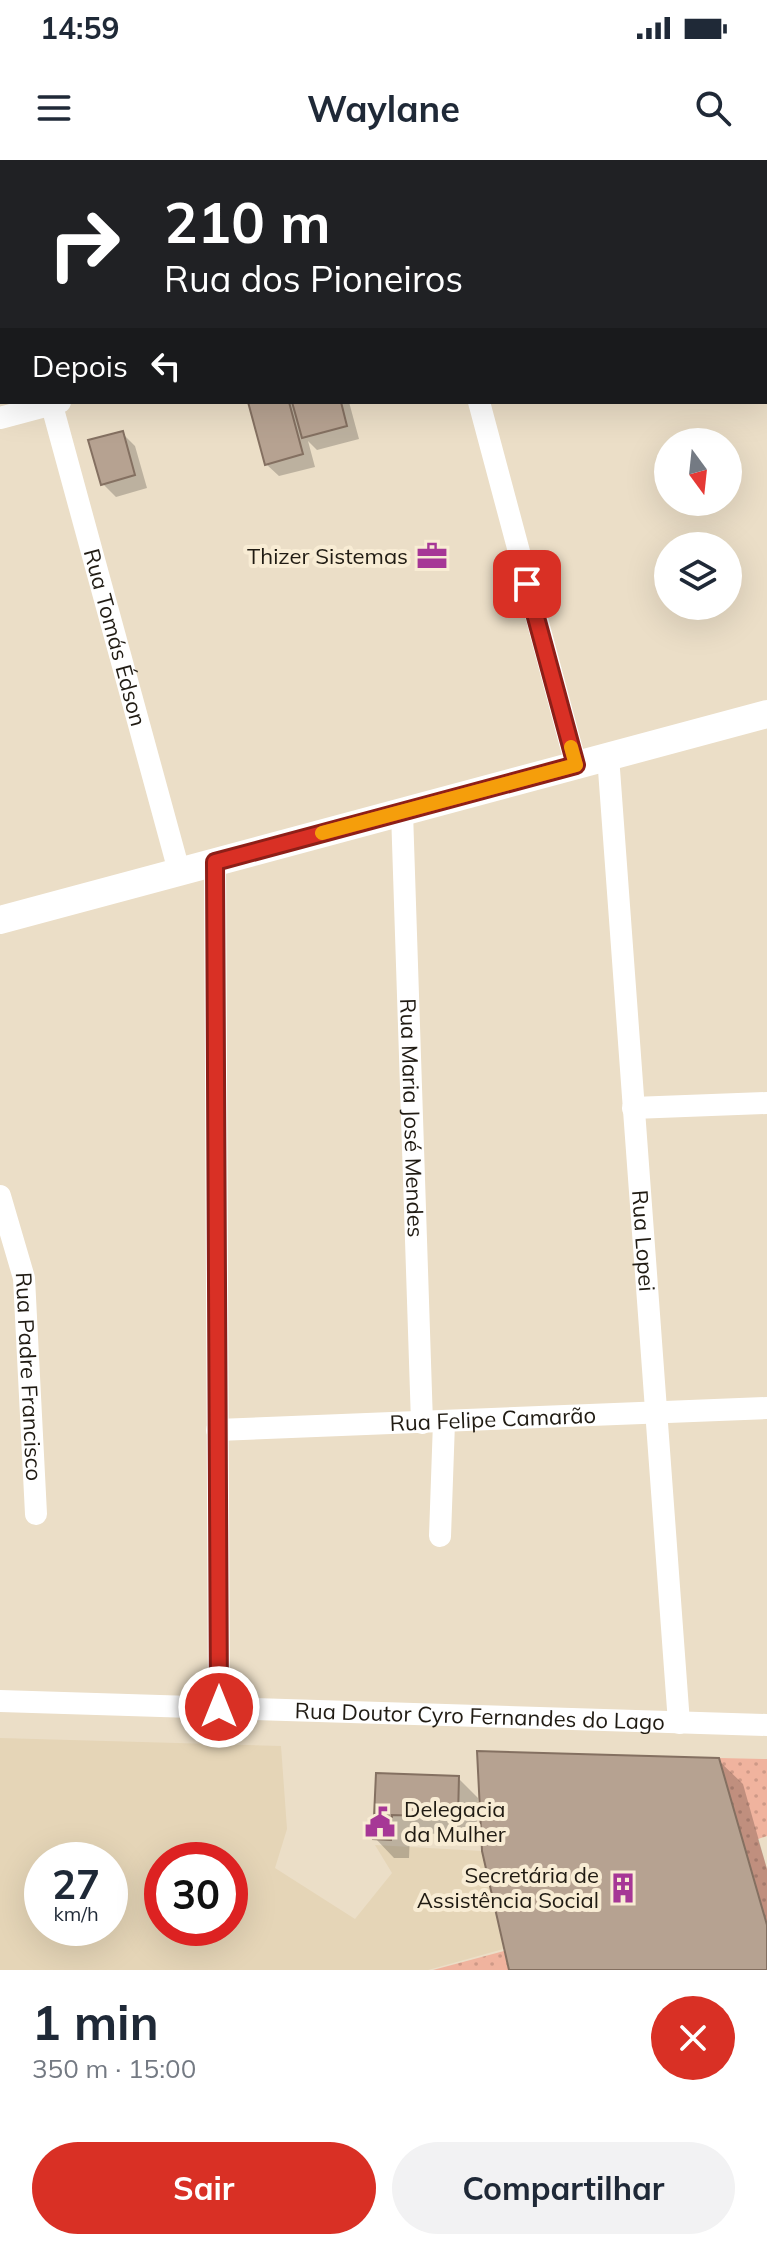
<!DOCTYPE html>
<html lang="pt">
<head>
<meta charset="utf-8">
<style>
  body { margin:0; font-family:Mulish,sans-serif; background:#f2f2f3; color:#1f2937; height:100vh; display:flex; flex-direction:column; font-size:30px; white-space:nowrap }
  * { box-sizing:border-box; margin:0 }
  p { font-size:26px; color:#747a83 }
  .icon { flex:none; width:44px; height:44px; fill:none; stroke:currentColor; stroke-width:2; stroke-linecap:round; stroke-linejoin:round }
  .map { position:relative; height:1810px; overflow:hidden }
  .side { display:flex; flex-direction:column; background:#fff; flex:1 }
  .side>* { flex:none }
  .guide { position:absolute; left:0px; top:0px; width:768px; height:244px; box-shadow:0 8px 32px #0002; background:#202124; color:#fff; overflow:hidden }
  .needle { width:52px; rotate:165deg }
  .fabs { position:absolute; left:654px; top:268px; display:grid; gap:16px }
  .fabs a { display:grid; place-items:center; width:88px; height:88px; border-radius:50%; background:#fff; box-shadow:0 8px 32px #0002; font-size:40px }
  .speed { position:absolute; left:24px; top:1682px; display:flex; gap:16px; font-size:40px; font-weight:700; text-align:center }
  .speed>* { display:grid; place-content:center; width:104px; height:104px; border-radius:50%; background:#fff; box-shadow:0 8px 32px #0002; line-height:1 }
  .speed small { font-size:20px; font-weight:400 }
  .speed .limit { border:12px solid #d22; background:#fff; color:#111 }
  .pin { position:absolute; display:grid; place-items:center; width:68px; height:68px; color:#fff; margin:-34px; border-radius:16px; box-shadow:0 4px 12px #0006 }
  .me { position:absolute; width:88px; margin:-44px; rotate:0deg; stroke-linejoin:round; filter:drop-shadow(0 0 6px #0008) }
  .turn { display:flex; align-items:center; gap:28px; height:168px; padding:0 32px; font-size:36px }
  .turn .icon { width:104px; height:104px; stroke-width:2.5 }
  .turn b { display:block; font-size:56px; line-height:68px }
  .then { display:flex; align-items:center; height:76px; padding:0 32px; background:#0003; gap:16px; font-size:30px }
  .round { display:grid; place-items:center; flex:none; width:84px; height:84px; border-radius:42px; background:#f2f2f3 }
  .summary { display:flex; align-items:center; justify-content:space-between; height:136px; padding:0 32px }
  h1 { font-size:48px; font-weight:700; line-height:60px }
  .cta { display:flex; gap:16px; margin-top:auto; padding:16px 32px }
  .cta a { flex:1; height:92px; border-radius:48px; background:#d93025; color:#fff; font-size:32px; font-weight:700; line-height:92px; text-align:center }
  .cta a+a { background:#f2f2f3; color:#1f2937 }
  .status { display:flex; justify-content:space-between; align-items:center; height:56px; padding:0 40px; background:#fff; direction:ltr }
  .status svg { height:22px; fill:currentColor }
  header { display:flex; justify-content:space-between; align-items:center; height:104px; padding:0 32px; background:#fff; font-size:36px; font-weight:700 }
  .map>svg:first-child { display:block }
  .built { fill:#e5d5b7; fill-rule:evenodd }
  .grass { fill:url(#grass-dots) }
  .shadow { fill:#0003 }
  .building { fill:#b6a291; stroke:#847061; stroke-width:2 }
  .lines { fill:none; stroke-linecap:round; stroke-linejoin:round }
  .minor { stroke:#fff; stroke-width:22 }
  .tertiary { stroke:#fff; stroke-width:28 }
  .route-casing { stroke:#8d1f18; stroke-width:20 }
  .route { stroke:#d93025; stroke-width:14 }
  .slow { stroke:#f59e0b; stroke-width:14 }
  .labels { text-anchor:middle; dominant-baseline:central; stroke-width:8; stroke-linejoin:round; paint-order:stroke }
  .poi-label { font-size:22px; fill:#201b13; stroke:#f8ecd4; text-anchor:end }
  .street-label { font-size:22px; fill:#201b13; stroke:#f8ecd4 }
</style>
</head>
<body>
<div class="status"><b>14:59</b><svg viewBox="0 0 49 12"><path d="M0 12V9h3v3zM5 12V6h3v6zM10 12V3h3v9zM15 12V0h3v12zM26 1h20v11H26zM47 4h2v5h-2z"/></svg></div>
<header><svg class="icon" aria-label="menu" viewBox="0 0 24 24"><path d="M4 6h16M4 12h16M4 18h16"/></svg>Waylane<svg class="icon" aria-label="search" viewBox="0 0 24 24"><circle cx="10" cy="10" r="6"/><path d="M15 15l6 6"/></svg></header>
<div class="map">
<svg width="767" height="1810" viewBox="0 0 767 1810">
  <defs>
    <pattern id="grass-dots" width="8" height="8" patternUnits="userSpaceOnUse" patternTransform="scale(2)"><rect width="8" height="8" fill="#f0b39e"/><path d="M2 2h.1M6 6h.1" fill="none" stroke="#ce9987" stroke-width="1.8" stroke-linecap="round"/></pattern>
  </defs>
  <rect width="100%" height="100%" fill="#ebdec7"/>
  <!-- built -->
  <path class="built" d="M 0,1578 L 281,1586 L 287,1669 L 275,1708 L 355,1759 L 392,1713 L 375,1685 L 482,1691 L 507,1788 L 428,1810 L 0,1810 ZM 42,1700 L 110,1700 L 110,1768 L 42,1768 ZM 162,1700 L 230,1700 L 230,1768 L 162,1768 Z"/>
  <!-- grass -->
  <path class="grass" d="M 719,1598 L 767,1599 L 767,1676 L 758,1679 L 767,1709 L 767,1765 Z
    M 504,1791 L 509,1810 L 433,1810 Z"/>
  <!-- shadow -->
  <path class="shadow" d="M 250,242 L 349,242 L 359,279 L 317,290 L 308,281 L 315,307 L 279,316 L 266,304 Z
    M 122,273 L 135,286 L 147,328 L 116,337 L 103,324 Z
    M 718,1600 L 743,1624 L 767,1709 L 767,1810 L 513,1810 Z
    M 378,1615 L 458,1618 L 478,1638 L 476,1675 L 410,1673 L 409,1698 L 394,1698 L 375,1678 Z"/>
  <!-- building -->
  <path class="building" d="M 248,242 L 289,242 L 303,294 L 265,305 Z
    M 292,242 L 341,242 L 347,266 L 302,278 Z
    M 123,271 L 135,315 L 101,325 L 88,280 Z
    M 477,1591 L 719,1598 L 767,1765 L 767,1810 L 509,1810 L 482,1691 Z
    M 376,1613 L 459,1616 L 458,1657 L 392,1655 L 391,1680 L 373,1679 Z"/>
  <g class="lines">
    <!-- minor -->
    <g class="minor">
      <path d="M 415,0 L 415,2"/>
      <path d="M 766,53 L 767,53"/>
      <path d="M 0,55 L 2,62"/>
      <path id="s1" d="M 51,242 L 179,711"/>
      <path d="M 479,242 L 576,605"/>
      <path d="M 0,258 L 60,242"/>
      <path id="s2" d="M 608,596 L 679,1563"/>
      <path id="s3" d="M 402,652 L 422,1263"/>
      <path d="M 215,702 L 219,1547"/>
      <path d="M 633,948 L 767,943"/>
      <path id="s4" d="M 0,1036 L 24,1118 L 36,1354"/>
      <path id="s5" d="M 217,1270 L 767,1248"/>
      <path d="M 440,1376 L 444,1262"/>
      <path id="s6" d="M 0,1541 L 767,1565"/>
    </g>
    <!-- tertiary -->
    <path class="tertiary" d="M 0,760 L 767,554"/>
  </g>
  <g class="lines">
    <!-- route casing -->
    <g class="route-casing">
      <path id="route" d="M 219,1547 L 215,702 L 576,605 L 527,424"/>
    </g>
    <!-- route -->
    <use href="#route" class="route"/>
    <!-- slow -->
    <path class="slow" d="M 322,673 L 576,605 L 571,587"/>
  </g>
  <!-- icons -->
  <defs>
    <g id="office-bare" transform="scale(2.4)"><path d="M-6-3h4V-5.5h4V-3h4V5H-6ZM-1-4.5V-3h2v-1.5ZM-6 0V1H6V0Z" fill="#a63796" stroke="#f8ecd4" stroke-width="2.5" paint-order="stroke"/></g>
    <g id="civic-bare" transform="scale(2.4)"><path d="M-.6-6.5H3V-4.5H.6V-3L4-1V1h2V6H-6V1h2V-1L-.6-3ZM-1.2 2.5V6h2.4V2.5Z" fill="#a63796" stroke="#f8ecd4" stroke-width="2.5" paint-order="stroke"/></g>
    <g id="building-bare" transform="scale(2.4)"><path d="M-4-6H4V6H1V3H-1V6H-4ZM-2.5-4.3h1.7v1.8h-1.7ZM.8-4.3h1.7v1.8H.8ZM-2.5-1h1.7V.8h-1.7ZM.8-1h1.7V.8H.8Z" fill="#a63796" stroke="#f8ecd4" stroke-width="2.5" paint-order="stroke"/></g>
  </defs>
  <g fill-rule="evenodd">
    <use href="#office-bare" x="432" y="396"/>
    <use href="#civic-bare" x="380" y="1662"/>
    <use href="#building-bare" x="623" y="1728"/>
  </g>
  <g class="labels">
    <!-- poi labels -->
    <g class="poi-label">
      <text x="408" y="396">Thizer Sistemas</text>
      <text x="404" y="1649" text-anchor="start">Delegacia<tspan x="404" dy="25">da Mulher</tspan></text>
      <text x="599" y="1715">Secretária de<tspan x="599" dy="25">Assistência Social</tspan></text>
    </g>
    <!-- street labels -->
    <g class="street-label">
      <text stroke="none"><textPath href="#s1" startOffset="244">Rua Tomás Édson</textPath></text>
      <text stroke="none"><textPath href="#s3" startOffset="306">Rua Maria José Mendes</textPath></text>
      <text stroke="none"><textPath href="#s2" startOffset="486">Rua Lopei</textPath></text>
      <text stroke="none"><textPath href="#s4" startOffset="184">Rua Padre Francisco</textPath></text>
      <text stroke="none"><textPath href="#s5" startOffset="276">Rua Felipe Camarão</textPath></text>
      <text stroke="none"><textPath href="#s6" startOffset="480">Rua Doutor Cyro Fernandes do Lago</textPath></text>
    </g>
  </g>
</svg>
<div class="fabs">
<a><svg class="needle" viewBox="-14 -14 28 28"><path d="M0-13l5 13h-10z" fill="#e53935"/><path d="M0 13l5-13h-10z" fill="#747a83"/></svg></a>
<a><svg class="icon" aria-label="layers" viewBox="0 0 24 24"><path d="M12 4l9 5-9 5-9-5zM3 14l9 5 9-5"/></svg></a>
</div>
<div class="speed"><div>27<small>km/h</small></div><div class="limit">30</div></div>
<div class="pin" style="left:527px;top:424px;background:#d93025"><svg class="icon" aria-label="arrive" viewBox="0 0 24 24"><path d="M6 21V4h12l-3 4 3 4H6"/></svg></div>
<svg class="me" style="left:219px;top:1547px" viewBox="-20 -20 40 40"><circle r="17" fill="#d93025" stroke="#fff" stroke-width="3"/><path d="M0-11L8 9 0 5-8 9z" fill="#fff"/></svg>
<div class="guide">
<div class="turn"><svg class="icon" aria-label="right" viewBox="0 0 24 24"><path d="M7 20v-9h11M14 6l5 5-5 5"/></svg><div><b>210 m</b>Rua dos Pioneiros</div></div>
<div class="then">Depois<svg class="icon" aria-label="left" viewBox="0 0 24 24"><path d="M17 20v-9H6M10 6l-5 5 5 5"/></svg></div>
</div>
</div>
<section class="side">
<div class="summary"><div><h1>1 min</h1><p>350 m · 15:00</p></div><a class="round" style="background:#d93025;color:#fff"><svg class="icon" aria-label="close" viewBox="0 0 24 24"><path d="M6 6l12 12M18 6L6 18"/></svg></a></div>
<div class="cta"><a>Sair</a><a>Compartilhar</a></div>
</section>
</body>
</html>
